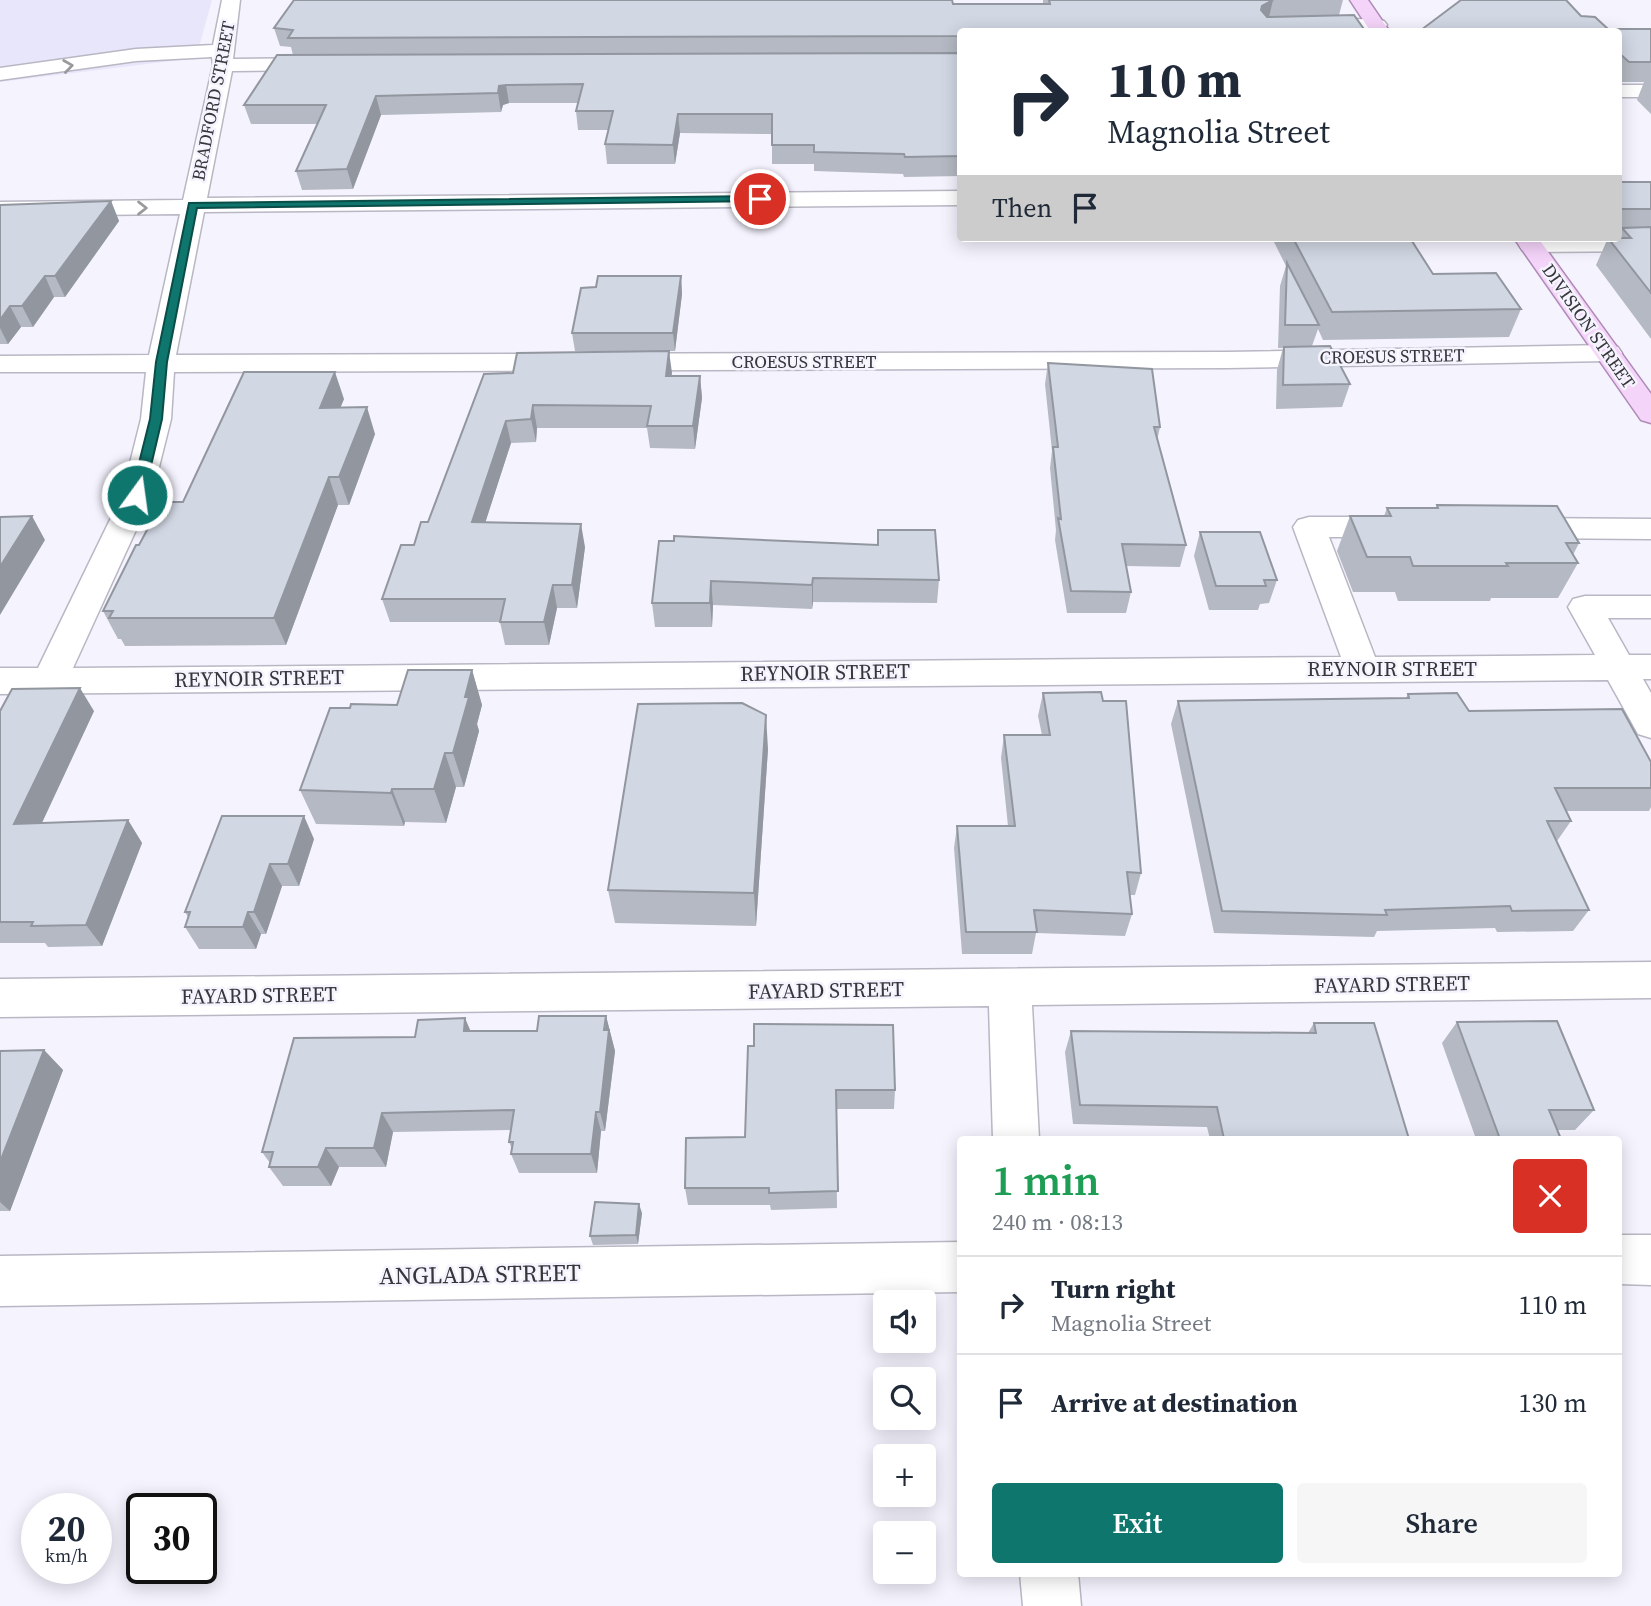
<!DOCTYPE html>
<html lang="en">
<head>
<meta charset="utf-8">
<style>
  body { margin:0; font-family:"Source Serif 4",serif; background:#f6f6f7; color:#1f2937; height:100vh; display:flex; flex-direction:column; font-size:26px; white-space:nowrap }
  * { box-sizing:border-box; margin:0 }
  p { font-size:23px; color:#747a83 }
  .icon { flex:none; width:38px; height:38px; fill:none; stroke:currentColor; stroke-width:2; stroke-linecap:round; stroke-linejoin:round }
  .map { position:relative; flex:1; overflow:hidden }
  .sheet { position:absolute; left:957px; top:1136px; width:665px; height:441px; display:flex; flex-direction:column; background:#fff; border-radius:7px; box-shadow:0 4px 18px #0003 }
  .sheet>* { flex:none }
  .banner { position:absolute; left:957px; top:28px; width:665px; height:214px; border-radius:7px; box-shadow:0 4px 18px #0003; background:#fff; color:#1f2937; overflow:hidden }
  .tools { position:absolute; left:873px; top:1290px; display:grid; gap:14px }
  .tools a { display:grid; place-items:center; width:63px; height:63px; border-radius:7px; background:#fff; box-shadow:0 4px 18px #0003; font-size:35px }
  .speed { position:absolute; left:21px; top:1493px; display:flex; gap:14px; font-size:35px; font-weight:700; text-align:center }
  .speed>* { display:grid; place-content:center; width:91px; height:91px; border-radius:50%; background:#fff; box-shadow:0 4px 18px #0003; line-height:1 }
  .speed small { font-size:18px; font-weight:400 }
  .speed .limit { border:4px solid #111; border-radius:10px; background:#fff; color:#111 }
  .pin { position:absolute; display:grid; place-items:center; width:60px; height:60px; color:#fff; margin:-30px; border:4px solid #fff; border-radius:50%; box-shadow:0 2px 7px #0007 }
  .me { position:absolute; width:77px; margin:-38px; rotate:14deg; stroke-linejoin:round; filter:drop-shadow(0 0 5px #0008) }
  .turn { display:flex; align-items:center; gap:24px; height:147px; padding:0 35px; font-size:32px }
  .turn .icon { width:91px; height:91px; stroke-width:2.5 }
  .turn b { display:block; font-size:49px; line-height:60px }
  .then { display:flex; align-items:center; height:66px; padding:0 35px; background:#0003; gap:14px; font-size:26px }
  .round { display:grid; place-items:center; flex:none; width:74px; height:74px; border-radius:7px; background:#f6f6f7 }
  .overview { display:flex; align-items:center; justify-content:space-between; height:119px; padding:0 35px }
  h1 { font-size:42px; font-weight:600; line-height:52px; color:#1e9e55 }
  .cta { display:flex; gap:14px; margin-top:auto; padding:14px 35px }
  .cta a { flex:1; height:80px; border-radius:7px; background:#0f766e; color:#fff; font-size:28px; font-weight:600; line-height:80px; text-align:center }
  .cta a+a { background:#f6f6f7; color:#1f2937 }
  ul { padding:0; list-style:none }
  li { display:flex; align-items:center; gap:21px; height:98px; padding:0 35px; border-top:2px solid #e0e1e3 }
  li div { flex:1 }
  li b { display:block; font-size:26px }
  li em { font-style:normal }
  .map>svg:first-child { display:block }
  .built { fill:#e8e6fa }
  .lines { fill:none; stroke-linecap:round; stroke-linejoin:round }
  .minor-casing { stroke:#b8b7c3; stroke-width:3 }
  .major-casing { stroke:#ae8ab5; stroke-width:3 }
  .minor { fill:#fff; fill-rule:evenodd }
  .major { fill:#f5d4fa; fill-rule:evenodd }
  .wall { fill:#b4b9c3 }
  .shaded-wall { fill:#92969f }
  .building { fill:#d1d7e3; stroke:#92969f; stroke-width:2 }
  .oneway { stroke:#9a9a9d }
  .route { fill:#0f766e; stroke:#0a4d48; stroke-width:2 }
  .labels { text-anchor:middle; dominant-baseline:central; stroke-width:5; stroke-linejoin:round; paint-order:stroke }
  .far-street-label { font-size:18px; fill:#36363b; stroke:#f5f3fe }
  .street-label { font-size:21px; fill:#36363b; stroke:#f5f3fe }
  .near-street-label { font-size:24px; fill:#36363b; stroke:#f5f3fe }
</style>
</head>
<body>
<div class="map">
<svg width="1651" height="1606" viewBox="0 0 1651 1606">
  <rect width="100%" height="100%" fill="#f5f3fe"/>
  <!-- built -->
  <path class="built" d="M 0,0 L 212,0 L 196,58 L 0,82 Z"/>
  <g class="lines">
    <!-- minor casing -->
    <g class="minor-casing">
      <path id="minor" d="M 222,0 L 240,0 L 233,59 L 322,58 L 329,60 L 332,64 L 329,68 L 322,70 L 232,71 L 207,198 L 961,191 L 961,205 L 204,212 L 176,355 L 1227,352 L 1608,345 L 1618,347 L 1622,353 L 1618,359 L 1608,361 L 1227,368 L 174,372 L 171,419 L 152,495 L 73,668 L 1341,657 L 1293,527 L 1298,520 L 1309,517 L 1397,517 L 1408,520 L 1413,527 L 1408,534 L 1397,537 L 1329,537 L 1375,657 L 1595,655 L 1568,607 L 1573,599 L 1585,596 L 1651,596 L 1651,618 L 1608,618 L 1629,655 L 1651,655 L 1651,679 L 1643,679 L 1651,693 L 1651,738 L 1638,734 L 1608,680 L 0,694 L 0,668 L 38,668 L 122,495 L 141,419 L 146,372 L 0,372 L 0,356 L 149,355 L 180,214 L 0,216 L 0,202 L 183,200 L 213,65 L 212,57 L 136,61 L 0,80 L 0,68 L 136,49 L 213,45 Z
        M 1377,19 L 1384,21 L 1387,25 L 1384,29 L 1263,32 L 1259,26 L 1269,20 Z
        M 1619,85 L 1651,85 L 1651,97 L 1619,97 Z
        M 1619,237 L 1651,237 L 1651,251 L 1531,252 L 1522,250 L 1519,245 L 1522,240 L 1529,238 Z
        M 1517,518 L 1651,519 L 1651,539 L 1517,538 L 1506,535 L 1501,528 L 1506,521 Z
        M 1651,962 L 1651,998 L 1032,1005 L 1039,1139 L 993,1139 L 989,1006 L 0,1017 L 0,979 Z
        M 1619,1235 L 1651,1235 L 1651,1285 L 1619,1284 Z
        M 961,1242 L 961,1292 L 0,1306 L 0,1256 Z
        M 1020,1573 L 1078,1573 L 1081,1606 L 1023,1606 Z"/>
    </g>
    <!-- major casing -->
    <g class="major-casing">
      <path id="major" d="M 1350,0 L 1368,0 L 1390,32 L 1371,32 Z
        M 1514,238 L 1538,238 L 1651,394 L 1651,423 L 1641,420 Z"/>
    </g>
    <!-- minor -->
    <use href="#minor" class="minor"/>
    <!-- major -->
    <use href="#major" class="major"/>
  </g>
  <!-- wall -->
  <path class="wall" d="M 1043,0 L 1343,0 L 1339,15 L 1366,32 L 961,32 L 961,176 L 904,177 L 903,174 L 814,171 L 814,164 L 772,164 L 772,134 L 680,133 L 675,164 L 607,164 L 605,144 L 609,130 L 578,130 L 576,111 L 578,103 L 509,103 L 503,105 L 501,112 L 381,115 L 353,189 L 302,190 L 296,171 L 317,124 L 251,124 L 244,105 L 293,55 L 291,47 L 280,46 L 274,28 L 953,4 L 1043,4 Z
    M 1581,16 L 1608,29 L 1651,29 L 1651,114 L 1637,100 L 1644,82 L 1620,82 L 1619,81 L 1619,32 L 1421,32 L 1421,30 Z
    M 1619,182 L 1651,182 L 1651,339 L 1596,265 L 1608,238 L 1619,238 Z
    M 111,201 L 119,221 L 65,297 L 54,297 L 33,327 L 21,327 L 8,344 L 0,344 L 0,205 Z
    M 1272,238 L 1410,238 L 1433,274 L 1521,309 L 1509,337 L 1323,340 L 1318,329 L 1312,346 L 1350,384 L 1342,407 L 1276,409 L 1277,370 L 1283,348 L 1278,348 L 1280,286 L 1286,266 Z
    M 681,276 L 682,294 L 675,351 L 669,351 L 671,376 L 700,376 L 702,398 L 695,449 L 650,448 L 647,428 L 537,428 L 536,442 L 511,443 L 485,523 L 585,547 L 577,608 L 557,608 L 549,645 L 505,645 L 500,622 L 390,622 L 382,599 L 428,522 L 513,373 L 647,351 L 575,351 L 572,333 L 596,287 Z
    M 1048,363 L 1160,427 L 1157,441 L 1186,545 L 1180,567 L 1126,566 L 1131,592 L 1126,613 L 1067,613 L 1055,540 L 1056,530 L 1050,468 L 1052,451 L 1045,384 Z
    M 344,399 L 340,408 L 375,434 L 349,505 L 338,505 L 286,645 L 125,646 L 121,639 L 118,639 L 103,611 L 139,545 L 183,502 Z
    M 1437,505 L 1579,543 L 1573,555 L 1578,563 L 1558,598 L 1491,598 L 1490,601 L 1398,601 L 1395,592 L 1353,592 L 1337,551 L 1350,516 L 1384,516 L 1387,508 L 1436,508 Z
    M 878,530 L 939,580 L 937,603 L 813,602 L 812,609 L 713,605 L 712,627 L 655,627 L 652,603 L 659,541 L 877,545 Z
    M 1200,532 L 1277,580 L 1269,603 L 1260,604 L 1258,610 L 1209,610 L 1194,556 Z
    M 472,670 L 482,705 L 477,724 L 479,731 L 464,787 L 456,787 L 446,823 L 405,822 L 404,826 L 316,824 L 300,790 L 350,708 L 397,705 Z
    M 1043,693 L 1141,873 L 1135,895 L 1130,895 L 1132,914 L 1125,936 L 1036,933 L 1032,954 L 962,954 L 954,848 L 957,826 L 1008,826 L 1001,758 L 1004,735 L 1042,735 L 1038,716 Z
    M 1408,694 L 1651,762 L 1651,807 L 1649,811 L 1566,811 L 1571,821 L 1557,841 L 1589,910 L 1573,931 L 1497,932 L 1495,928 L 1377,931 L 1374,937 L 1214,933 L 1171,724 L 1178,701 L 1406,698 Z
    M 0,711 L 94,711 L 42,823 L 128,820 L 142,843 L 102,946 L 48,947 L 45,943 L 0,943 Z
    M 768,749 L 756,926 L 615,923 L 608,890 Z
    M 314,839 L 299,886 L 282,886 L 266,934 L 261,934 L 256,949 L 199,949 L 185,927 L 188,917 L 185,912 Z
    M 606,1016 L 615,1051 L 605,1131 L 601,1131 L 597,1173 L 519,1173 L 511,1154 L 512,1149 L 509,1142 L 511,1130 L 393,1132 L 386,1167 L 339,1167 L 331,1186 L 283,1186 L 269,1167 L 270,1163 L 262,1152 L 415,1037 L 471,1031 L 537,1031 Z
    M 1457,1022 L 1594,1110 L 1575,1130 L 1558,1130 L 1561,1139 L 1476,1139 L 1442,1043 Z
    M 1314,1023 L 1409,1139 L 1210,1139 L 1207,1127 L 1073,1124 L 1065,1052 L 1071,1031 L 1308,1033 Z
    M 748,1046 L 895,1090 L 894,1109 L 836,1109 L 837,1208 L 771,1210 L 770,1205 L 688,1205 L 685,1188 L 745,1137 Z
    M 44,1050 L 63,1070 L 10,1211 L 0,1211 L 0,1051 Z
    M 642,1213 L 638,1244 L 593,1245 L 590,1236 Z"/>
  <!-- shaded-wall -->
  <path class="shaded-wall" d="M 1273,0 L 1269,17 L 1258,24 L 1262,6 Z
    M 506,85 L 509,103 L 503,105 L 501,112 L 498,93 L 499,86 Z
    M 376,96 L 381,115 L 353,189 L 347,169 Z
    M 678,114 L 680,133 L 675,164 L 673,145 Z
    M 111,201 L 119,221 L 65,297 L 55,276 Z
    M 45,276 L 54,297 L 33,327 L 22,306 Z
    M 681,276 L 682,294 L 675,351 L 673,333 Z
    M 10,306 L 21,327 L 8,344 L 0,328 L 0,320 Z
    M 669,351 L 672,373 L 668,398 L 666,376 Z
    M 335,372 L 344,399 L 329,435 L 320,408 Z
    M 700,376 L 702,398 L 695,449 L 693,426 Z
    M 533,405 L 537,428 L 536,442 L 531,419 Z
    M 367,407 L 375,434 L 349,505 L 339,477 Z
    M 506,421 L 511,443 L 478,545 L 472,522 Z
    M 329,477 L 338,505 L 286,645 L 274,618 Z
    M 32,516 L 45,540 L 0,615 L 0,567 Z
    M 581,524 L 585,547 L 577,608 L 572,585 Z
    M 813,578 L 813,602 L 812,609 L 812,585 Z
    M 711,581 L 713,605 L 712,627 L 710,603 Z
    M 553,585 L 557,608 L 549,645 L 544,622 Z
    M 472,670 L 482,705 L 477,724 L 479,731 L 464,787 L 453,753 L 465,697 Z
    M 80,688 L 94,711 L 31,846 L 14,824 Z
    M 766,715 L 768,749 L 756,926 L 754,893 Z
    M 445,753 L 456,787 L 446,823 L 434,789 Z
    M 392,789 L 405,822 L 404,826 L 391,793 Z
    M 304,816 L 314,839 L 299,886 L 288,864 Z
    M 128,820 L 142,843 L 102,946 L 86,925 Z
    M 270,864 L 282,886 L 266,934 L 254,912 Z
    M 248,912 L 261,934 L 256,949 L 243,927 Z
    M 606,1016 L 615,1051 L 605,1131 L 600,1112 Z
    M 465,1018 L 474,1039 L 464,1031 Z
    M 44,1050 L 63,1070 L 10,1211 L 0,1202 L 0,1162 Z
    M 596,1112 L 601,1131 L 597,1173 L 591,1154 Z
    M 382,1113 L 393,1132 L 386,1167 L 374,1148 Z
    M 326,1148 L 339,1167 L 331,1186 L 318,1167 Z
    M 639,1204 L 642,1213 L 638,1244 L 636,1235 Z"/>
  <!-- building -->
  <path class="building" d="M 294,0 L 952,0 L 953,4 L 1050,4 L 1049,0 L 1273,0 L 1262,6 L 1261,10 L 1267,17 L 1354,15 L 1366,32 L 1306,32 L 1305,29 L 1221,30 L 1222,32 L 961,32 L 961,36 L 288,38 L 293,30 L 274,28 Z
    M 1461,0 L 1566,0 L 1581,16 L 1595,17 L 1608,29 L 1651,29 L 1651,62 L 1629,62 L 1619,53 L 1619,32 L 1423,32 L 1421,30 Z
    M 961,53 L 961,156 L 905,157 L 904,154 L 814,152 L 814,145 L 772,145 L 772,114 L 678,114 L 673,145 L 605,144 L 613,111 L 576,111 L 583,84 L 506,85 L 499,86 L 498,93 L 376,96 L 347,169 L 296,171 L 326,105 L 244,105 L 277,55 Z
    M 1619,182 L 1651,182 L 1651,209 L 1619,209 Z
    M 111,201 L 55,276 L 45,276 L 22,306 L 10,306 L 0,320 L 0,205 Z
    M 1651,227 L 1651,293 L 1608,238 L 1631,238 L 1622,228 Z
    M 1293,238 L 1410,238 L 1433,274 L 1496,273 L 1521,309 L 1332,312 Z
    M 1287,263 L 1319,325 L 1285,325 Z
    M 598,276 L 681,276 L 673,333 L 572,333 L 581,288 L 596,287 Z
    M 1330,346 L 1350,384 L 1283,385 L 1284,347 Z
    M 669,351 L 666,376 L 700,376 L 693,426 L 647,426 L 651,406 L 533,405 L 531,419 L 506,421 L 472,522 L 581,524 L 572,585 L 553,585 L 544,622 L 500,622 L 505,599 L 382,599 L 401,545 L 414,545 L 421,522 L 428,522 L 484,374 L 513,373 L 517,353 Z
    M 1048,363 L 1152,369 L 1160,427 L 1154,427 L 1186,545 L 1122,544 L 1131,592 L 1071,591 L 1058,518 L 1061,519 L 1053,447 L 1058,447 Z
    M 244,372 L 335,372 L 320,408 L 367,407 L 339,477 L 329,477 L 274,618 L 109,618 L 113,611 L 103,611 L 136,545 L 139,545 L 162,502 L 183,502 Z
    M 1437,505 L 1557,506 L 1579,543 L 1566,543 L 1578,563 L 1506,563 L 1508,566 L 1413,566 L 1410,557 L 1367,557 L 1350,516 L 1391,516 L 1387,508 L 1438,508 Z
    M 32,516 L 0,567 L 0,517 Z
    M 878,530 L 935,530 L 939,580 L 813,578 L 812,585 L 711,581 L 710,603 L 652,603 L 659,541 L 674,541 L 674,536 L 878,545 Z
    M 1200,532 L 1260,532 L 1277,580 L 1264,580 L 1266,586 L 1216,586 Z
    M 408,670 L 472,670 L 465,697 L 469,697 L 453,753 L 445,753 L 434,789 L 392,789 L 391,793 L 300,790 L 330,708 L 350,708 L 351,704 L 397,705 Z
    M 80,688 L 14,824 L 128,820 L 86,925 L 31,926 L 33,922 L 0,922 L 0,711 L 12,689 Z
    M 1101,692 L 1103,701 L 1126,701 L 1141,873 L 1127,872 L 1132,914 L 1034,910 L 1037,932 L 966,932 L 957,826 L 1015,826 L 1004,735 L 1050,735 L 1043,693 Z
    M 1457,693 L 1469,711 L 1622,709 L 1651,762 L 1651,788 L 1555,788 L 1571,821 L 1547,821 L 1589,910 L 1512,911 L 1510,906 L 1385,910 L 1387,915 L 1222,911 L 1178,701 L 1409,698 L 1408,694 Z
    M 742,703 L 766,715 L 754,893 L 608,890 L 638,704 Z
    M 222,816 L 304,816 L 288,864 L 270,864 L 254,912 L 248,912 L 243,927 L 185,927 L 190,912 L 185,912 Z
    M 539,1016 L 606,1016 L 604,1030 L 609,1030 L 600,1112 L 596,1112 L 591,1154 L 511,1154 L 513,1142 L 509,1142 L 514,1110 L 382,1113 L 374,1148 L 326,1148 L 318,1167 L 269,1167 L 273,1152 L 262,1152 L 294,1038 L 415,1037 L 418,1020 L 465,1018 L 464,1031 L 537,1031 Z
    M 1557,1021 L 1594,1110 L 1549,1110 L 1561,1139 L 1500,1139 L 1457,1022 Z
    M 1314,1023 L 1374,1023 L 1409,1139 L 1224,1139 L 1217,1107 L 1080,1105 L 1071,1031 L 1316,1033 Z
    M 754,1024 L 893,1025 L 895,1090 L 836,1090 L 838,1191 L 769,1193 L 769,1188 L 685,1188 L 686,1138 L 745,1137 L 748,1046 L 754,1046 Z
    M 44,1050 L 0,1162 L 0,1051 Z
    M 595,1202 L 639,1204 L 636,1235 L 590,1236 Z"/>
  <!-- one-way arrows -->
  <defs><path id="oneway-chevron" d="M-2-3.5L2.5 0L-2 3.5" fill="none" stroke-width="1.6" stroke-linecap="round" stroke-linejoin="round" transform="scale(1.75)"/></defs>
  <g class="oneway">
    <use href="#oneway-chevron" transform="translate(68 66) rotate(-8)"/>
    <use href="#oneway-chevron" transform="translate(142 208)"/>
  </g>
  <!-- route -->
  <path class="route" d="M 760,196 L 764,197 L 764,201 L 197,208 L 167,362 L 162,419 L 144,495 L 137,499 L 131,495 L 150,419 L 156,362 L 189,203 Z"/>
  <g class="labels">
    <!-- far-street labels -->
    <g class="far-street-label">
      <text transform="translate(213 101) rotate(-79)">BRADFORD STREET</text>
      <text transform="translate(1589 326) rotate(55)">DIVISION STREET</text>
      <text transform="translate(1392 356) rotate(-1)">CROESUS STREET</text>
      <text x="804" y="361">CROESUS STREET</text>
    </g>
    <!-- street labels -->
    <g class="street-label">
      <text x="1392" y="668">REYNOIR STREET</text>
      <text transform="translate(825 672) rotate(-1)">REYNOIR STREET</text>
      <text transform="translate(259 678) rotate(-1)">REYNOIR STREET</text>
      <text transform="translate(1392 984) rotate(-1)">FAYARD STREET</text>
      <text transform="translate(826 990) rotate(-1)">FAYARD STREET</text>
      <text transform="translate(259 995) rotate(-1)">FAYARD STREET</text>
    </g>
    <!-- near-street labels -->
    <g class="near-street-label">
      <text transform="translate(480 1274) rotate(-1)">ANGLADA STREET</text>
    </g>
  </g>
</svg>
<div class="tools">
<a><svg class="icon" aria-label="sound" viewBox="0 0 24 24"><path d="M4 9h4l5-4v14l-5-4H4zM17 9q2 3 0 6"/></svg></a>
<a><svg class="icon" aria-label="search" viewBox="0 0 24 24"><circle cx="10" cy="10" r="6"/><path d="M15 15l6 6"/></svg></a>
<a>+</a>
<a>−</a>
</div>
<div class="speed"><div>20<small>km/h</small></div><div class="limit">30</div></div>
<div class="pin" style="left:760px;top:199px;background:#d93025"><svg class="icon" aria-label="arrive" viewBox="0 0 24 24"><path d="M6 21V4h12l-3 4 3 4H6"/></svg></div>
<svg class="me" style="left:137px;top:495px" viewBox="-20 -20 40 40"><circle r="17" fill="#0f766e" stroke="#fff" stroke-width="3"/><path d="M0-11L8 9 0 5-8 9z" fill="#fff"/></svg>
<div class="banner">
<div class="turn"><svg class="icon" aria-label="right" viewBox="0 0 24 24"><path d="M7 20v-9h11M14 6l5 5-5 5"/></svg><div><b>110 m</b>Magnolia Street</div></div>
<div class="then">Then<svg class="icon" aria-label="arrive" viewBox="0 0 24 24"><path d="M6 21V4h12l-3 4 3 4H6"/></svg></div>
</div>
<section class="sheet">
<div class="overview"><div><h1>1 min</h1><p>240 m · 08:13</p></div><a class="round" style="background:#d93025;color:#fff"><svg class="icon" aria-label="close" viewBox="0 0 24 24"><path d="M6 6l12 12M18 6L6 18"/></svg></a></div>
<ul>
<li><svg class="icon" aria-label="right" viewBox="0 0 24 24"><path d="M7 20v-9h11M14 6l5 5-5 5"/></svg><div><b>Turn right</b><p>Magnolia Street</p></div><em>110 m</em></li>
<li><svg class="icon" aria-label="arrive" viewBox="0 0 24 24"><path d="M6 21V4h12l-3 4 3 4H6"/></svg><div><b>Arrive at destination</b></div><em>130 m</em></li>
</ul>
<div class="cta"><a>Exit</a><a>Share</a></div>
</section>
</div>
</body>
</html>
